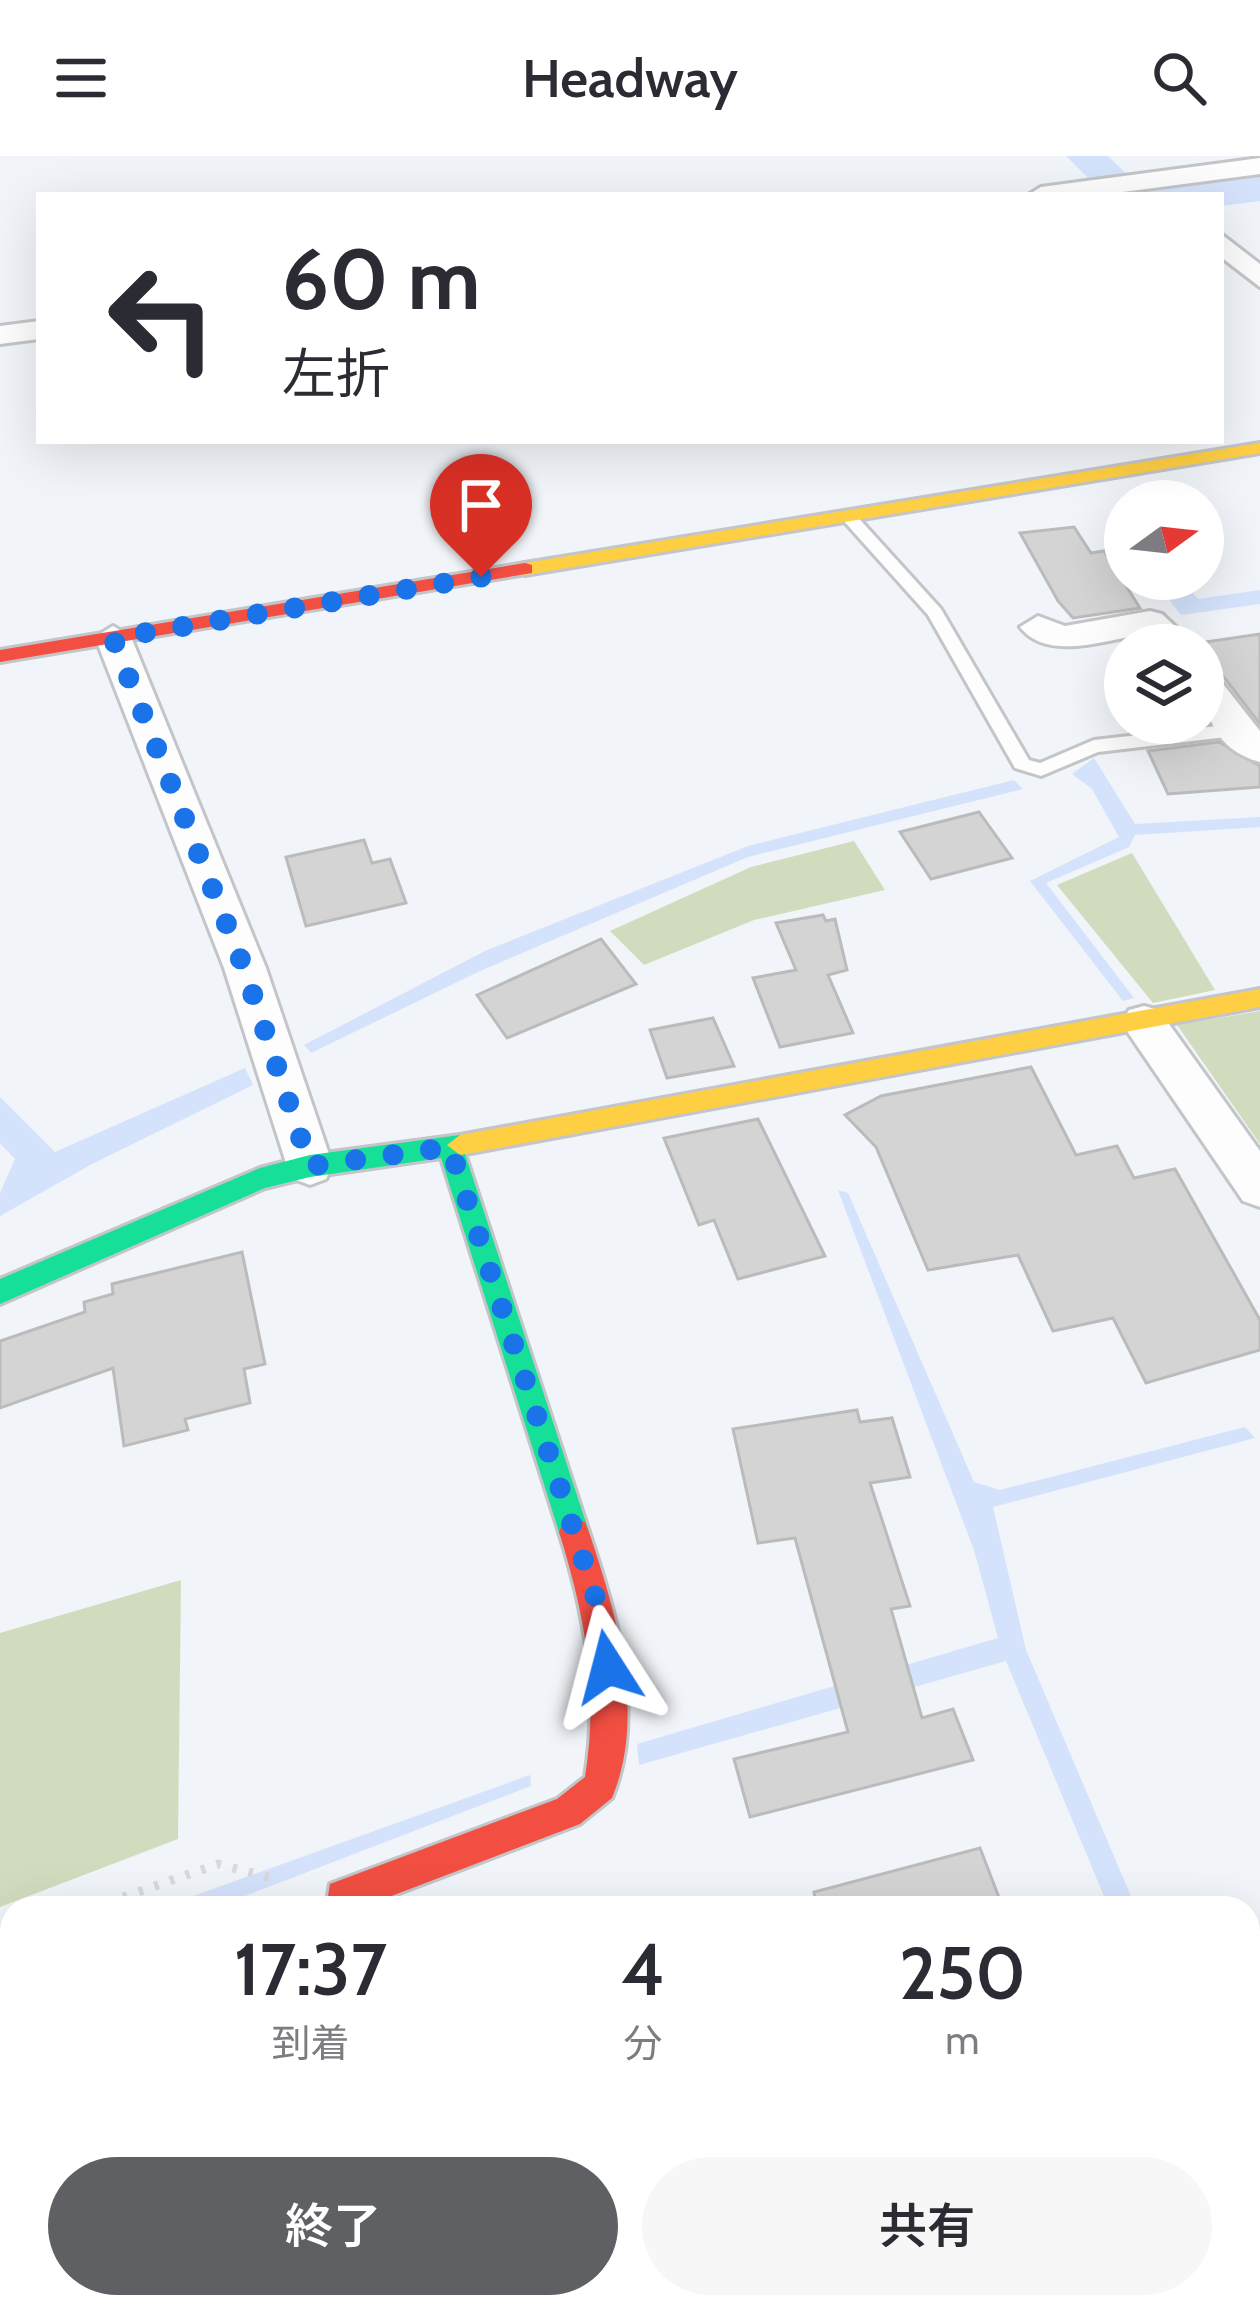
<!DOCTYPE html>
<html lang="ja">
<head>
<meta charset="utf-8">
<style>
  body { margin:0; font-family:Cabin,"Noto Sans JP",sans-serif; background:#f7f7f7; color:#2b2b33; height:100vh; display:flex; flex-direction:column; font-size:45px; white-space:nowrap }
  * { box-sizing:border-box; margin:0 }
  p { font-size:39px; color:#7c7c81 }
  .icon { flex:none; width:66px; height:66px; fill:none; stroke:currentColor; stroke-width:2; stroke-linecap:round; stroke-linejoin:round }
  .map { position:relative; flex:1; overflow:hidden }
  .sheet { position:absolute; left:0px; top:1740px; width:1260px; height:423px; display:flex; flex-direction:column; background:#fff; border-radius:36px 36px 0 0; box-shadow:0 12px 48px #0002 }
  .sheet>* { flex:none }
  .top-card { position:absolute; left:36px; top:36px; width:1188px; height:252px; border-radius:0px; box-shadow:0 12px 48px #0002; background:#fff; color:#2b2b33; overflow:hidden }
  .needle { width:78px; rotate:75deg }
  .controls { position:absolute; left:1104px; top:324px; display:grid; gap:24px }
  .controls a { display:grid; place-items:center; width:120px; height:120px; border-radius:50%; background:#fff; box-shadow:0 12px 48px #0002; font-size:60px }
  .pin { position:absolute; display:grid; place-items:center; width:102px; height:102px; color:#fff; margin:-123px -51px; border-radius:50% 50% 50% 0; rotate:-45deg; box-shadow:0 0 12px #0007 }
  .pin .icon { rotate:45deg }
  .me { position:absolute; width:132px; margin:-66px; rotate:351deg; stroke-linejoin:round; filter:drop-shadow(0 0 9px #0008) }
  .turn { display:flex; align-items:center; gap:42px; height:252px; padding:0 48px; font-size:54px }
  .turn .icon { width:156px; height:156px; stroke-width:2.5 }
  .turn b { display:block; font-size:84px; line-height:102px }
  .eta { display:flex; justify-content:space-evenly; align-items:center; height:204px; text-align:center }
  .eta b { font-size:72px; font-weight:600; line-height:84px }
  .cta { display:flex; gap:24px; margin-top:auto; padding:24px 48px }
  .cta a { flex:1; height:138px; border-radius:72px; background:#5e6063; color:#fff; font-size:48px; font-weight:600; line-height:138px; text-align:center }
  .cta a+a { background:#f7f7f7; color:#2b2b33 }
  header { display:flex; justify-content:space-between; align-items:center; height:156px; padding:0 48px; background:#fff; font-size:54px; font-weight:600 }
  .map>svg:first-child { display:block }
  .green { fill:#d1dcbe }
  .water { fill:#d4e2fc }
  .building { fill:#d4d4d4; stroke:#bbb; stroke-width:3 }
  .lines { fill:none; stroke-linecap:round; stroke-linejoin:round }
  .lane-casing { stroke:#c3c5c8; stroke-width:6 }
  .street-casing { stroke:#c3c5c8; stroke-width:6 }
  .fast-casing { stroke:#c3c5c8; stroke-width:6 }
  .slow-casing { stroke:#c3c5c8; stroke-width:6 }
  .jam-casing { stroke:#c3c5c8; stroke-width:6 }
  .path { stroke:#d8d9da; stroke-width:9; stroke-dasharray:4.5 12; stroke-linecap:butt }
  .lane { fill:#fdfdfe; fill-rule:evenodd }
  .street { fill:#fdfdfe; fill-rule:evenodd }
  .fast { fill:#16e098; fill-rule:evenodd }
  .slow { fill:#ffcf43; fill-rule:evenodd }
  .jam { fill:#f24e42; fill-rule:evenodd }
  .route { stroke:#1a73e8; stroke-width:21; stroke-dasharray:0 37.8 }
</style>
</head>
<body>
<header><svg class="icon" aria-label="menu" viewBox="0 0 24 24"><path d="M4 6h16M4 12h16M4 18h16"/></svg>Headway<svg class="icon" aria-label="search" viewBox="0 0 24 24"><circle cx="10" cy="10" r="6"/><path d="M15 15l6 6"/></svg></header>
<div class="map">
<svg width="1260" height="2161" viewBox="0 0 1260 2161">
  <rect width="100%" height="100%" fill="#f1f4f8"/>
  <!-- green -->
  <path class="green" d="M 854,685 L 885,734 L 754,764 L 644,809 L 610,775 L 751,711 Z
    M 1132,697 L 1215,834 L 1153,847 L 1057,729 Z
    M 1260,855 L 1260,988 L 1177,869 Z
    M 181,1424 L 178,1683 L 0,1751 L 0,1477 Z"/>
  <!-- water -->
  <path class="water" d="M 1066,0 L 1108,0 L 1145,36 L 1260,20 L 1260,45 L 1221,50 L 1221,39 L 1105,39 Z
    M 1153,423 L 1181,423 L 1198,443 L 1260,434 L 1260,448 L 1181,459 Z
    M 1094,602 L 1135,668 L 1260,661 L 1260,671 L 1135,679 L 1129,691 L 1046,727 L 1134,842 L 1123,845 L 1030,725 L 1119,681 L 1092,633 L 1072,618 Z
    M 1014,624 L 1023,633 L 748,701 L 480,815 L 311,897 L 304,889 L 485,795 L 748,690 Z
    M 245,912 L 253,929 L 92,1008 L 0,1060 L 0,1037 L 15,1003 L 0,987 L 0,941 L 55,996 Z
    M 838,1034 L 848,1037 L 974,1326 L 1000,1334 L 1245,1271 L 1255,1282 L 993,1351 L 1026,1494 L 1136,1752 L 1109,1752 L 1006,1505 L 639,1609 L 637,1588 L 998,1482 L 974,1394 Z
    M 530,1619 L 531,1630 L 214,1752 L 160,1752 Z"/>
  <!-- building -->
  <path class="building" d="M 1074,371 L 1091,397 L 1104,395 L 1140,452 L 1073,462 L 1058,445 L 1020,377 Z
    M 1260,478 L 1260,568 L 1220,516 L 1206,512 L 1199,487 Z
    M 1219,586 L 1260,610 L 1260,631 L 1168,638 L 1148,595 Z
    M 979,656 L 1012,702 L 931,723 L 900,676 Z
    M 364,684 L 372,707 L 390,703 L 406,747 L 306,770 L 286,701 Z
    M 823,759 L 826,765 L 835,763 L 847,814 L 828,819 L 853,877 L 780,891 L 753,822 L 796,814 L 776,767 Z
    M 601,783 L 636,828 L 507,882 L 477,839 Z
    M 713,862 L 734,910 L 667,922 L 650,874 Z
    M 1031,911 L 1076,999 L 1117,990 L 1134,1022 L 1175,1013 L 1260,1164 L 1260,1194 L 1146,1227 L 1113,1162 L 1053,1175 L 1018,1099 L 928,1114 L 876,991 L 845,959 L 881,940 Z
    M 758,963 L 825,1100 L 738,1123 L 714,1064 L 699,1069 L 664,982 Z
    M 242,1096 L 265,1208 L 244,1213 L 250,1247 L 185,1263 L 188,1274 L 124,1290 L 113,1212 L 0,1252 L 0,1185 L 85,1156 L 84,1146 L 113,1138 L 112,1128 Z
    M 857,1254 L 860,1266 L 892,1262 L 910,1321 L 870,1327 L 910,1450 L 891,1453 L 922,1562 L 953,1553 L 973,1604 L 750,1661 L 734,1603 L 848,1576 L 795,1382 L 758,1387 L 733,1273 Z
    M 980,1692 L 1003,1752 L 816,1752 L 814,1736 Z"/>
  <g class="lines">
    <!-- lane casing -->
    <g class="lane-casing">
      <path id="lane" d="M 842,357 L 854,357 L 941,453 L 1029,604 L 1040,607 L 1094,584 L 1235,568 L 1244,574 L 1235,580 L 1098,596 L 1041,620 L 1015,612 L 928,459 L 842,363 Z
        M 207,2151 L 277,2151 L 272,2161 L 203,2161 Z"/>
    </g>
    <!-- street casing -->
    <g class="street-casing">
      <path id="street" d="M 1260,2 L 1260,18 L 1100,39 L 1028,39 L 1041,31 Z
        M 1221,78 L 1260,108 L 1260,131 L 1221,101 Z
        M 39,165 L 39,183 L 0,188 L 0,170 Z
        M 1150,455 L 1162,458 L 1195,489 L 1156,489 L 1143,478 C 1106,484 1047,506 1020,471 L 1038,460 L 1065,470 Z
        M 113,470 L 131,481 L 266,812 L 333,1010 L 326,1023 L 310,1029 L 294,1023 L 287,1010 L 224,812 L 95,481 Z
        M 1203,516 L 1216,519 L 1260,575 L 1260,606 C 1214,594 1203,557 1203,516 Z
        M 1144,850 L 1159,854 L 1260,995 L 1260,1051 L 1243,1045 L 1129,878 L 1122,866 L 1129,854 Z
        M 347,2151 L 417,2151 L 418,2161 L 348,2161 Z"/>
    </g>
    <!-- fast casing -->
    <g class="fast-casing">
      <path id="fast" d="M 460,979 L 473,989 L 465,998 L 589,1376 L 585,1386 L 574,1390 L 563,1386 L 559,1376 L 441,1002 L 310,1021 L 265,1032 L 0,1148 L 0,1123 L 260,1012 L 310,999 Z"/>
    </g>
    <!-- slow casing -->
    <g class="slow-casing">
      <path id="slow" d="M 1260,287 L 1260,297 L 525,419 L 515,413 L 525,407 Z
        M 1260,833 L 1260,851 L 460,999 L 447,989 L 460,979 Z"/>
    </g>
    <!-- jam casing -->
    <g class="jam-casing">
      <path id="jam" d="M 525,407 L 532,409 L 532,417 L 0,506 L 0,494 Z
        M 574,1362 L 585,1366 L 589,1376 C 616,1457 647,1558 612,1642 L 580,1668 L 360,1752 L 326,1752 L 330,1728 L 557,1643 L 585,1621 C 599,1534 585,1459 559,1376 L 563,1366 Z"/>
    </g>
    <!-- path -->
    <path class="path" d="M 92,1752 L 218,1708 L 279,1724
      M 0,1784 L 12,1780"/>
    <!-- lane -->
    <use href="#lane" class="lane"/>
    <!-- street -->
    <use href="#street" class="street"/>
    <!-- fast -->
    <use href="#fast" class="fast"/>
    <!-- slow -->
    <use href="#slow" class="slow"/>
    <!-- jam -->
    <use href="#jam" class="jam"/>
  </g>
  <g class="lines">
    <!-- route -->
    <path class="route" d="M 481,421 L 113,482 L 244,812 L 310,1010 L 450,991 L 603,1465 L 608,1511"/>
  </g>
</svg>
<div class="controls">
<a><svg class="needle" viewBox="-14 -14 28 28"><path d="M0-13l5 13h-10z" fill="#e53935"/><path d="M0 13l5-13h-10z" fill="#7c7c81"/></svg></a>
<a><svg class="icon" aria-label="layers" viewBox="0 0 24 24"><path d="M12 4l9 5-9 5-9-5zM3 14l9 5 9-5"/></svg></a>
</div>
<div class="pin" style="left:481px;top:421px;background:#d93025"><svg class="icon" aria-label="arrive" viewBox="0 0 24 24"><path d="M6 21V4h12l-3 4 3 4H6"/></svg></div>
<svg class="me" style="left:608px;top:1511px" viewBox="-20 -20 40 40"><path d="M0-17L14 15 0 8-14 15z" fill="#1a73e8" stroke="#fff" stroke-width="4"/></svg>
<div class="top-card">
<div class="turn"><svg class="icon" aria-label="left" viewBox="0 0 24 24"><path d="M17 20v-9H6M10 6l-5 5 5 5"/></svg><div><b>60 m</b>左折</div></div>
</div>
<section class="sheet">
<div class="eta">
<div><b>17:37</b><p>到着</p></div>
<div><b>4</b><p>分</p></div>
<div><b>250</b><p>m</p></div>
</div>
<div class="cta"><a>終了</a><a>共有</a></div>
</section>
</div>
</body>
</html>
